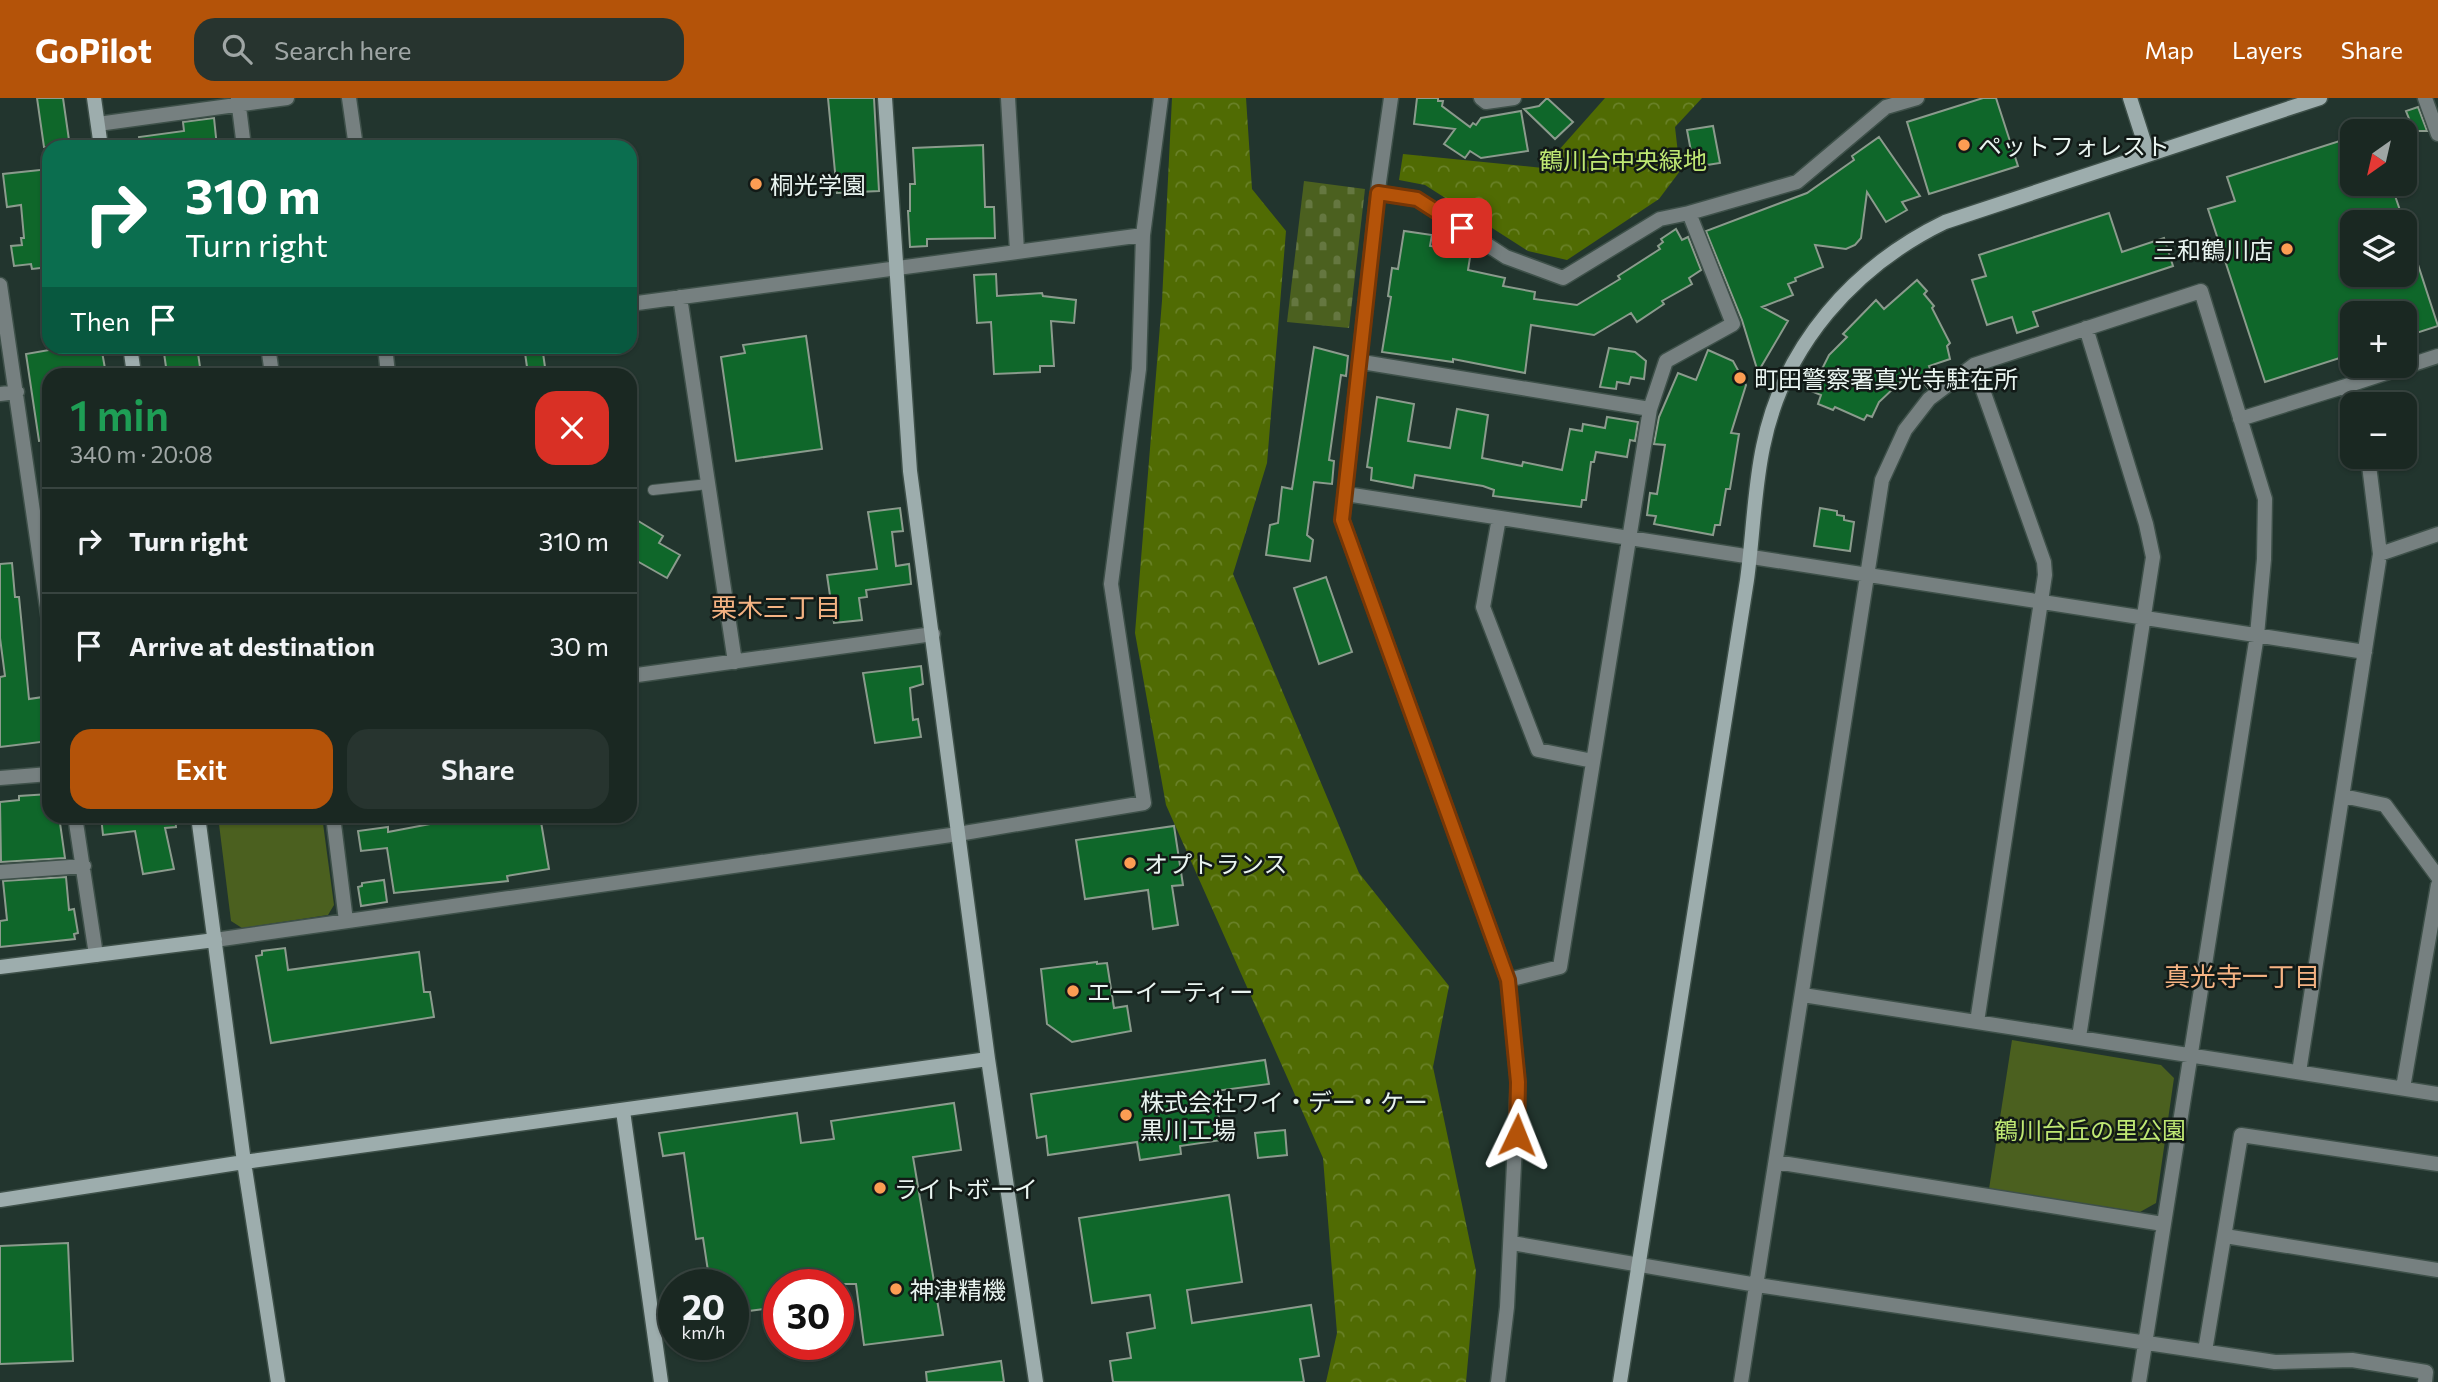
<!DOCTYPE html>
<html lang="en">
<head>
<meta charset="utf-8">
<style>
  body { margin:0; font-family:Commissioner,"Noto Sans JP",sans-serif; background:#27342f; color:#f1f3f6; height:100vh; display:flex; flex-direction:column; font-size:26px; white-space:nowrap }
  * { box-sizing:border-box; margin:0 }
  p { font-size:23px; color:#9fa6a5 }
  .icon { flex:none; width:38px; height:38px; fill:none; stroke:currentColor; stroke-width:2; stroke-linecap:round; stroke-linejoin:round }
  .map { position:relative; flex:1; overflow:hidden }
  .panel { position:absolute; left:42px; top:270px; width:595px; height:455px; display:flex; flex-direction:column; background:#1a2822; border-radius:21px; box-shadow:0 2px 5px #0004,0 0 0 2px #384440 }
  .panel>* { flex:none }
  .top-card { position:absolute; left:42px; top:42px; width:595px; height:214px; border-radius:21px; box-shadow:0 2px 5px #0004,0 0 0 2px #384440; background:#0b6e4f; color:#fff; overflow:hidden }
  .needle { width:46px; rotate:214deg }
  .tools { position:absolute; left:2340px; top:21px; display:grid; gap:14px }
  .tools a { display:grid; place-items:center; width:77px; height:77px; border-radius:14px; background:#1a2822; box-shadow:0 2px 5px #0004,0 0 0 2px #384440; font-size:35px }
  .speed { position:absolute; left:658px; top:1171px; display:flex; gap:14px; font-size:35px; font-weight:700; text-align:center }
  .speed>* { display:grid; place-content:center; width:91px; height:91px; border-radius:50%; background:#1a2822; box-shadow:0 2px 5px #0004,0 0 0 2px #384440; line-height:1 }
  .speed small { font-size:18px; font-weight:400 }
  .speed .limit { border:10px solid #d22; background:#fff; color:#111 }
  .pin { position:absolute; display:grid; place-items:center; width:60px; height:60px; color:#fff; margin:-30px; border-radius:14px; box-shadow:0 4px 10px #0006 }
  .me { position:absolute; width:77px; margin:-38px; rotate:2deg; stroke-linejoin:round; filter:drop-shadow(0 0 5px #0008) }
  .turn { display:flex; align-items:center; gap:24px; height:147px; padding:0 28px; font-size:32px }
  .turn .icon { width:91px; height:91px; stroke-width:2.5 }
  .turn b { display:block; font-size:49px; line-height:60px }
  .then { display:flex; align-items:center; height:66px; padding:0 28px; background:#0003; gap:14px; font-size:26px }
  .round { display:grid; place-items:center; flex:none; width:74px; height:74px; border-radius:21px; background:#27342f }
  .summary { display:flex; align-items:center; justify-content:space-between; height:119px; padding:0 28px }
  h1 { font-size:42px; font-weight:600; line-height:52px; color:#1e9e55 }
  .button { display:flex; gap:14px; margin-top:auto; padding:14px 28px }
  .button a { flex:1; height:80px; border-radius:21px; background:#b45309; color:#fff; font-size:28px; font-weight:600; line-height:80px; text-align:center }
  .button a+a { background:#27342f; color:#f1f3f6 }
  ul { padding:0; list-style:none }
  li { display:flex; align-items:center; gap:21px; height:105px; padding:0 28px; border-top:2px solid #384440 }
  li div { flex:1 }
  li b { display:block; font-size:26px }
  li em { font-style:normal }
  header { display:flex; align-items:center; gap:42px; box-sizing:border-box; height:98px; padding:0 35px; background:#b45309; color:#fff }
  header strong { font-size:33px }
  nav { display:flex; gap:38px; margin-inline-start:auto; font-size:24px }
  .search { width:490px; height:63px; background:#27342f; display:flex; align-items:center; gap:18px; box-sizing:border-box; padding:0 24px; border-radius:21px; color:#9fa6a5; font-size:26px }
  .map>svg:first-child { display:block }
  .forest { fill:url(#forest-crowns) }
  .cemetery { fill:url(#cemetery-stones) }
  .park { fill:#4b601f }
  .building { fill:#0f672a; stroke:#8b9b8d; stroke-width:2 }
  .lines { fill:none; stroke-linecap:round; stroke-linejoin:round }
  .lane-casing { stroke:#3e5049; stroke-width:12 }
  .street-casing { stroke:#3e5049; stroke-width:17 }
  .secondary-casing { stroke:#3e5049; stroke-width:17 }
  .lane { stroke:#768080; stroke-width:10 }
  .street { stroke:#768080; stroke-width:14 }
  .secondary { stroke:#9dadad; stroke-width:14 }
  .route-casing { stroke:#753606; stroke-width:18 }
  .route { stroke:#b45309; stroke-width:12 }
  .poi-dot { fill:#fc9d53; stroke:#121a17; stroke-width:2.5 }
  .labels { text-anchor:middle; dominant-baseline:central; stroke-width:5; stroke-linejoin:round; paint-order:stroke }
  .poi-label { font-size:24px; fill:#e9f4f0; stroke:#121a17; text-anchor:start }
  .park-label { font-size:24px; fill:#bfe873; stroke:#121a17 }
  .neighbourhood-label { font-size:26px; fill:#f5b383; stroke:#121a17 }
</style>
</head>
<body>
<header>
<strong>GoPilot</strong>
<div class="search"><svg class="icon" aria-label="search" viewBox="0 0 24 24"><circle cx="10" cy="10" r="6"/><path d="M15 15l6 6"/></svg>Search here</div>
<nav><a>Map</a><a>Layers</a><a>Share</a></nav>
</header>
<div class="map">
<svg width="2438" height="1284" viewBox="0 0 2438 1284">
  <defs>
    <pattern id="forest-crowns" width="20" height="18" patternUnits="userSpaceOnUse" patternTransform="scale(1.75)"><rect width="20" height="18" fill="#506b03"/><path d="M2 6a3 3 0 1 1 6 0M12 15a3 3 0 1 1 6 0" fill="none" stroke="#698128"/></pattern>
    <pattern id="cemetery-stones" width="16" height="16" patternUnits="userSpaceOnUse" patternTransform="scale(1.75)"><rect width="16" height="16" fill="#4b601f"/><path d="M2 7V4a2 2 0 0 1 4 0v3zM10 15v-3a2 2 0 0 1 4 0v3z" fill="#657740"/></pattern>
  </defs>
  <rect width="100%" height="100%" fill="#22352e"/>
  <!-- forest -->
  <path class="forest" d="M 1172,0 L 1246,0 L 1252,91 L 1286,133 L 1267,365 L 1233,476 L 1359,775 L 1449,888 L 1433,969 L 1476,1173 L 1466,1284 L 1326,1284 L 1337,1235 L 1323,1060 L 1166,707 L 1135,535 L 1162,203 Z
    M 1605,0 L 1702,0 L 1675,29 L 1680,73 L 1659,101 L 1567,162 L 1528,153 L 1425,87 L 1399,82 L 1403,56 L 1543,70 Z"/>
  <!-- cemetery -->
  <path class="cemetery" d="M 1304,83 L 1365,91 L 1349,230 L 1287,224 Z"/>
  <!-- park -->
  <path class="park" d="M 218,718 L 322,718 L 334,807 L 328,817 L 242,830 L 231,823 Z
    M 2012,942 L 2161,967 L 2174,980 L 2156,1105 L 2140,1114 L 1989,1091 Z"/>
  <!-- building -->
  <path class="building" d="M 37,0 L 63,0 L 70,49 L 44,49 Z
    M 828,0 L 874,0 L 879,93 L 837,95 Z
    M 1417,0 L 1438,0 L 1438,3 L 1443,3 L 1442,8 L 1470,29 L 1473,25 L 1476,27 L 1481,20 L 1521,13 L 1528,53 L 1481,60 L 1470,53 L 1465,60 L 1444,46 L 1455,31 L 1414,26 Z
    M 1547,0 L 1573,24 L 1555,41 L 1524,11 L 1539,8 Z
    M 1983,0 L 1996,0 L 2018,68 L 1929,96 L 1907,24 Z
    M 2418,9 L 2427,33 L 2414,33 L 2406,13 Z
    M 214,20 L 217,49 L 140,49 L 139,39 L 184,33 L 183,24 Z
    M 1713,28 L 1720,65 L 1694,69 L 1687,32 Z
    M 1879,39 L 1920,98 L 1902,104 L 1907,112 L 1886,124 L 1867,94 L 1861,140 L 1855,147 L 1846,151 L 1815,147 L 1823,169 L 1795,180 L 1796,183 L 1788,186 L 1793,197 L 1762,209 L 1788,223 L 1758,274 L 1742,222 L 1706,133 L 1807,95 L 1854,62 L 1852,58 Z
    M 2352,39 L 2352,86 L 2391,86 L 2404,124 L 2352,124 L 2352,177 L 2404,177 L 2404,137 L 2408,136 L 2438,228 L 2404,239 L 2404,215 L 2352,215 L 2352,256 L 2265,284 L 2208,111 L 2235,103 L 2227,79 Z
    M 983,47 L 985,109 L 994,109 L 995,140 L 927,141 L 927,148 L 910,149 L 908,113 L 910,113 L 910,86 L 915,86 L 913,50 Z
    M 49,71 L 49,169 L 32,171 L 31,166 L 14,168 L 11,148 L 22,147 L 21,140 L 24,140 L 21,107 L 7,109 L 3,76 Z
    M 2109,115 L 2122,154 L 2164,140 L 2173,168 L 2033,214 L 2038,228 L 2017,235 L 2012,219 L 1987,227 L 1972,182 L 1986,178 L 1979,157 Z
    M 1676,131 L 1682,142 L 1688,139 L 1701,172 L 1689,180 L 1692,186 L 1662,203 L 1664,206 L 1637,224 L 1631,215 L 1594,237 L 1531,227 L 1525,275 L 1453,261 L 1453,264 L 1382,254 L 1391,199 L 1388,198 L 1392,170 L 1398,171 L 1404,133 L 1432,137 L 1430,148 L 1471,153 L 1468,172 L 1505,180 L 1503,188 L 1535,194 L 1534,201 L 1577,207 L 1620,181 L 1618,178 L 1660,151 L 1658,148 L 1663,144 L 1661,141 Z
    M 996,176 L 997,198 L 1042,195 L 1043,198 L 1076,202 L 1074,225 L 1051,223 L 1054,268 L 1040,268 L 1040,274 L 994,276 L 991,224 L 977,225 L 974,177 Z
    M 1917,182 L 1927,193 L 1924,196 L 1934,208 L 1932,210 L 1950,245 L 1947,248 L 1950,261 L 1929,268 L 1935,284 L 1928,290 L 1913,272 L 1879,304 L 1872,319 L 1867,317 L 1864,322 L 1835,309 L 1833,312 L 1818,306 L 1821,297 L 1811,293 L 1829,257 L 1847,239 L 1843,236 L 1876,202 L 1884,211 Z
    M 806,238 L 822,351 L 736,363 L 721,259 L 745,255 L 743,247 Z
    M 72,248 L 101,248 L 106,276 L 49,276 L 49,342 L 39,343 L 26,256 Z
    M 163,248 L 197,248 L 201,276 L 167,276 Z
    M 524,248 L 542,248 L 546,276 L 528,276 Z
    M 1314,249 L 1348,258 L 1346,278 L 1341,277 L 1329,362 L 1334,363 L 1332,386 L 1314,384 L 1307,437 L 1313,442 L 1310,463 L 1266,457 L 1270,427 L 1278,425 L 1282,389 L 1292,391 Z
    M 1609,250 L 1635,254 L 1646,263 L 1644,281 L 1631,279 L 1629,286 L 1617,284 L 1616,291 L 1600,289 Z
    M 1708,252 L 1733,263 L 1746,287 L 1731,335 L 1739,336 L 1730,391 L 1726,391 L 1720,427 L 1715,427 L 1713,437 L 1654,426 L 1656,418 L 1647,417 L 1650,395 L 1657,396 L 1665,347 L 1654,346 L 1659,319 L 1678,275 L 1696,282 Z
    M 1377,299 L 1414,306 L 1408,343 L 1450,350 L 1457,311 L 1488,317 L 1482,360 L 1522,368 L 1523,364 L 1562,372 L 1570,331 L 1582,333 L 1583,326 L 1605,330 L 1607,319 L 1638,324 L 1635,343 L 1630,342 L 1627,359 L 1596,354 L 1594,364 L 1591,364 L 1586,402 L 1582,402 L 1581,409 L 1493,398 L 1494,392 L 1483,388 L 1415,377 L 1413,390 L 1371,382 L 1372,370 L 1367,369 Z
    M 900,410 L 903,433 L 892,434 L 896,468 L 909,466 L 911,486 L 866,492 L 867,499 L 859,500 L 862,522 L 834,525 L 827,477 L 877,471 L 868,414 Z
    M 1820,410 L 1837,413 L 1837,417 L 1844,418 L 1844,422 L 1854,424 L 1850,453 L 1814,448 Z
    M 630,418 L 663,438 L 659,445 L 680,457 L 667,480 L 630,459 Z
    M 12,465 L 15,499 L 19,499 L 29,601 L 43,599 L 49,643 L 0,649 L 0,579 L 5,578 L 0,540 L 0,466 Z
    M 1326,479 L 1352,554 L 1319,566 L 1294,490 Z
    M 921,568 L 923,586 L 910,590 L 913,622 L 918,621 L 921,639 L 875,645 L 863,575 Z
    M 49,696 L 49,718 L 59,718 L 65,760 L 1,764 L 0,704 L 19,702 L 19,698 Z
    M 101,718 L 175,718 L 176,729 L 165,730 L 174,771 L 143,776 L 135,733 L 103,737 Z
    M 472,718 L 540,718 L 549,771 L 507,778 L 508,783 L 394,795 L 387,750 L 361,753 L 358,733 L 388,729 L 388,734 Z
    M 1174,728 L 1183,787 L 1172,788 L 1178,827 L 1153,831 L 1148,792 L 1085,801 L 1076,742 Z
    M 66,779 L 69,812 L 74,811 L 78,835 L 74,836 L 75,841 L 0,849 L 0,823 L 7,822 L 3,783 Z
    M 384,782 L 387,804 L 361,808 L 358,789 L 362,788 L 362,785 Z
    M 285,850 L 288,872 L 419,854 L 424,894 L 430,894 L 434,919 L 271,945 L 256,858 L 262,857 L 262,853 Z
    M 1097,864 L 1097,866 L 1107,865 L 1114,910 L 1127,908 L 1131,933 L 1072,944 L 1047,926 L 1041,871 Z
    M 1265,962 L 1269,986 L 1215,993 L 1222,1042 L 1180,1048 L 1181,1056 L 1140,1062 L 1137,1044 L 1048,1057 L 1046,1038 L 1037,1040 L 1031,996 Z
    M 954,1005 L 961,1052 L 913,1059 L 943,1237 L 864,1247 L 856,1186 L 779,1186 L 779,1209 L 733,1215 L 733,1186 L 710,1186 L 703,1140 L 696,1141 L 684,1055 L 663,1058 L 659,1035 L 797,1015 L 801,1045 L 834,1041 L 831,1023 Z
    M 1285,1032 L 1287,1057 L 1258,1060 L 1255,1035 Z
    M 1229,1097 L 1242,1184 L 1187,1192 L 1192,1225 L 1311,1207 L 1319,1258 L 1300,1261 L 1304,1284 L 1113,1284 L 1110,1263 L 1131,1260 L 1127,1235 L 1155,1230 L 1150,1197 L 1092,1205 L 1079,1120 Z
    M 68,1145 L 73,1263 L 0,1266 L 0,1148 Z
    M 1001,1263 L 1004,1284 L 927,1284 L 926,1274 Z"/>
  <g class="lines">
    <!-- lane casing -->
    <g class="lane-casing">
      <path id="lane" d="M 653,392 L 708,386"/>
    </g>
    <!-- street casing -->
    <g class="street-casing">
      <path id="street" d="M 349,0 L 356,49
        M 1008,0 L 1017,153
        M 1391,0 L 1379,84 L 1342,422 L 1508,882 L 1518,984 L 1507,1209 L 1498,1284
        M 1481,0 L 1486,4 L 1514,0
        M 2425,0 L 2438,36
        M 238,1 L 244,49
        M 98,26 L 287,0
        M 1378,95 L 1417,101 L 1506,159 L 1563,180 L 1660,121 L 1689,115
        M 0,187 L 49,523
        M 680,199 L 735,564
        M 630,206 L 1143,137
        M 268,248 L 272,276
        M 385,248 L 388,276
        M 1362,264 L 1650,311
        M 1974,267 L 2044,464 L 2045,477 L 1977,924
        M 2346,288 L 2438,258
        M 0,296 L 17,294
        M 2240,321 L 2346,288 L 2352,306
        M 1346,396 L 2365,554
        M 1499,420 L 1483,509 L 1538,652 L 1593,663
        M 2380,456 L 2438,436
        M 630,578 L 933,536
        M 0,680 L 49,676
        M 2343,698 L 2385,707 L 2438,779
        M 75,718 L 96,857
        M 333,718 L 346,823
        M 0,774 L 84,768
        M 215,842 L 958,736 L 1144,705 L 1111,486 L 1139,271 L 1143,137 L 1161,0
        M 1508,882 L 1560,869 L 1650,311 L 1666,263 L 1733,226 L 1689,115 L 1797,84 L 1886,9 L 1917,0
        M 1803,897 L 2438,996
        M 2079,939 L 2153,459 L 2146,426 L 2086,230
        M 2299,974 L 2380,456 L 2368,359
        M 2403,990 L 2438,787
        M 1776,1064 L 2163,1126
        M 2225,1138 L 2438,1172
        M 1512,1145 L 1757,1187 L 2275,1264 L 2352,1262 L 2426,1274 L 2425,1284
        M 2205,1253 L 2241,1037 L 2438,1066
        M 1741,1284 L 1882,382 L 1905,332 L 1929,301 L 1974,267 L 2201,193 L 2265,401 L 2264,461 L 2257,537 L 2139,1284"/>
    </g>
    <!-- secondary casing -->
    <g class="secondary-casing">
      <path id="secondary" d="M 94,0 L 101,49
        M 885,0 L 910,373 L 988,961 L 1036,1284
        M 2130,0 L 2148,56
        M 130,248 L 134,276
        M 198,718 L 244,1064 L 278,1284
        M 0,869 L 215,842
        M 623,1013 L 661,1284
        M 0,1102 L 244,1064 L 988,961
        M 1620,1284 L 1747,482 C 1753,438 1754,392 1763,349 C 1783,248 1854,168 1945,124 L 2320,0"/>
    </g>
    <!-- lane -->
    <use href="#lane" class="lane"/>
    <!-- street -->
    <use href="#street" class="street"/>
    <!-- secondary -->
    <use href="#secondary" class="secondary"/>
  </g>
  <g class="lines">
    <!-- route casing -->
    <g class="route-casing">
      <path id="route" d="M 1462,130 L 1417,101 L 1378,95 L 1342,422 L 1508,882 L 1518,984 L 1517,1037"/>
    </g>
    <!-- route -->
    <use href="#route" class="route"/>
  </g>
  <!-- markers -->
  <g class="poi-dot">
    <circle cx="1964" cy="47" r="7"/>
    <circle cx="756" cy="86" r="7"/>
    <circle cx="2287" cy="151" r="7"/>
    <circle cx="1740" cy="280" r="7"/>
    <circle cx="1130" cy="765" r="7"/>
    <circle cx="1073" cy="893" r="7"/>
    <circle cx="1126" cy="1017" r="7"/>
    <circle cx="880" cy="1090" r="7"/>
    <circle cx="896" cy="1191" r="7"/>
  </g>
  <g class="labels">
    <!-- poi labels -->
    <g class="poi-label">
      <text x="1978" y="47">ペットフォレスト</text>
      <text x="770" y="86">桐光学園</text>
      <text x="2273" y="151" text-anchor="end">三和鶴川店</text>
      <text x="1754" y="280">町田警察署真光寺駐在所</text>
      <text x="1144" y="765">オプトランス</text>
      <text x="1087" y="893">エーイーティー</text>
      <text x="1140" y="1003">株式会社ワイ・デー・ケー<tspan x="1140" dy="28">黒川工場</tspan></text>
      <text x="894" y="1090">ライトボーイ</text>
      <text x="910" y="1191">神津精機</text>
    </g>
    <!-- park labels -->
    <g class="park-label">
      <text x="1623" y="61">鶴川台中央緑地</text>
      <text x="2090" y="1031">鶴川台丘の里公園</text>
    </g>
    <!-- neighbourhood labels -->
    <g class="neighbourhood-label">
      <text x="776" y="508">栗木三丁目</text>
      <text x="2242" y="877">真光寺一丁目</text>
    </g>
  </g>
</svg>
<div class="tools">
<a><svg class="needle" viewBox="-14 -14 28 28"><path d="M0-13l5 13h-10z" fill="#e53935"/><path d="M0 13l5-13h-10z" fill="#9fa6a5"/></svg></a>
<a><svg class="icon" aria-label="layers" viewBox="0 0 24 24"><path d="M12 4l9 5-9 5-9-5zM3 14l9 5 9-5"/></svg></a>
<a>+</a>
<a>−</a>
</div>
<div class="speed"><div>20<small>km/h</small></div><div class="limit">30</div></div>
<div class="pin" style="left:1462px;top:130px;background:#d93025"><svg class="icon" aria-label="arrive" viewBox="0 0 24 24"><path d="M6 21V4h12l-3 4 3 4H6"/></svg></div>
<svg class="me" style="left:1517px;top:1037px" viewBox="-20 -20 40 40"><path d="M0-17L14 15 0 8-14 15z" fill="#b45309" stroke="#fff" stroke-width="4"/></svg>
<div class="top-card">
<div class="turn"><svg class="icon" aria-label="right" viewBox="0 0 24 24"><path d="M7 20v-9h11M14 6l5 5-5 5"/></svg><div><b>310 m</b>Turn right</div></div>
<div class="then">Then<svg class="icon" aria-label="arrive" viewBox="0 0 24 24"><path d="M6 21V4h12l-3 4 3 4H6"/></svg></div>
</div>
<section class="panel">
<div class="summary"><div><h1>1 min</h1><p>340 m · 20:08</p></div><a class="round" style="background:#d93025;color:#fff"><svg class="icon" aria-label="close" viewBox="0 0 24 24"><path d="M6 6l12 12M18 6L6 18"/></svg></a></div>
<ul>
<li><svg class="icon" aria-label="right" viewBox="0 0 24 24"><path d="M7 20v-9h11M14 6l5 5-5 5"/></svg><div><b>Turn right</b></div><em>310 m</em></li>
<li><svg class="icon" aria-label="arrive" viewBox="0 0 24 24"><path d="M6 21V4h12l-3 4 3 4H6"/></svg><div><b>Arrive at destination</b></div><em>30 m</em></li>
</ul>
<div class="button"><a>Exit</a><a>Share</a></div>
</section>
</div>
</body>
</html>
